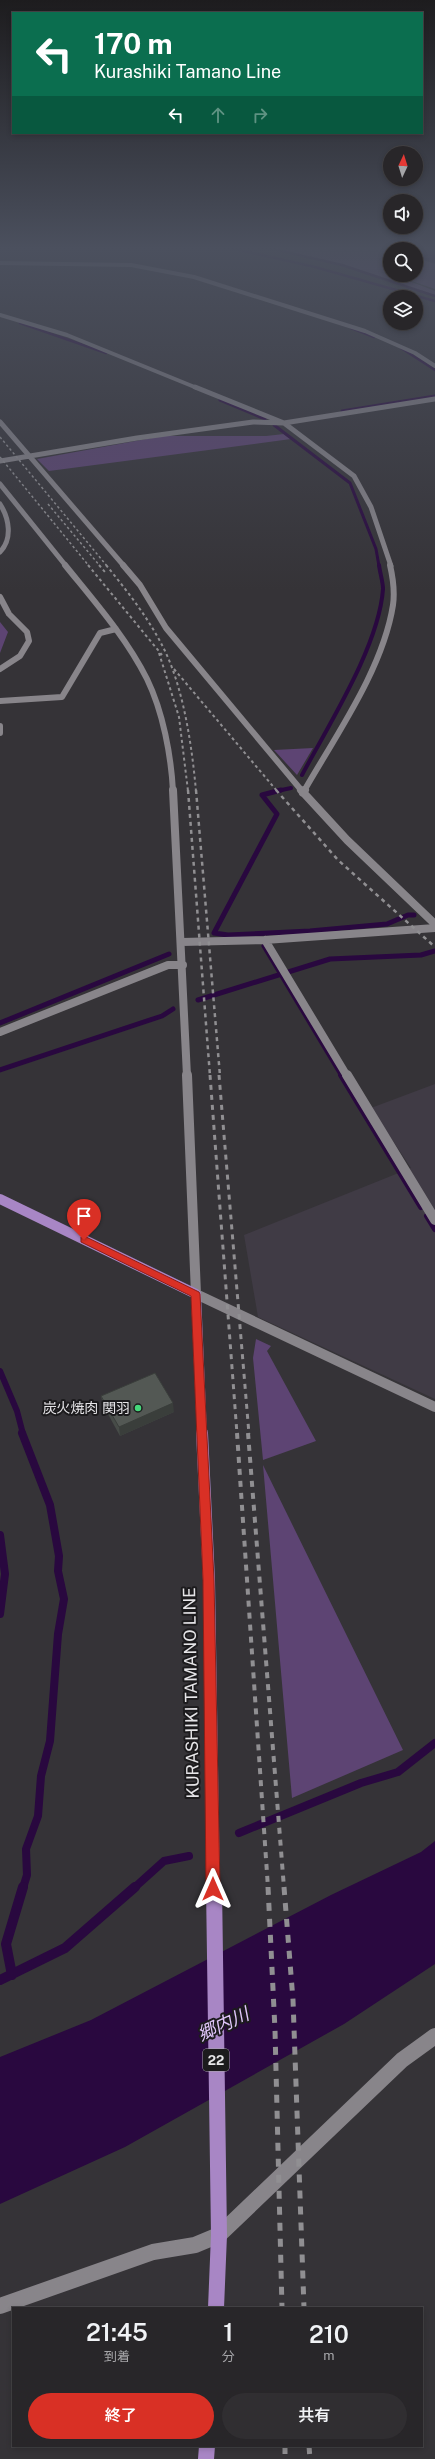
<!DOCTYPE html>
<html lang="ja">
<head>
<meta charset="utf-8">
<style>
  body { margin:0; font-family:"Public Sans","Noto Sans JP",sans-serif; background:#302e31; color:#f1f3f6; height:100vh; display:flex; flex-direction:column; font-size:15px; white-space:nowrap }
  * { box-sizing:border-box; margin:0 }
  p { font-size:13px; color:#a5a5a8 }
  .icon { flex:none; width:22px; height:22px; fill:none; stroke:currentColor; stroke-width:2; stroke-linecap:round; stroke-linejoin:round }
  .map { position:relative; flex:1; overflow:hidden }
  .drawer { position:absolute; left:12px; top:2307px; width:411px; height:140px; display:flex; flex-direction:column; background:#282629; border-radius:0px; box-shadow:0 2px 6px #0003,0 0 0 1px #444346 }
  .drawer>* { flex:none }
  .top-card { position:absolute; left:12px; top:12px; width:411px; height:122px; border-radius:0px; box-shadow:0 2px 6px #0003,0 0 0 1px #444346; background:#0b6e4f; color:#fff; overflow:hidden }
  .needle { width:26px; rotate:4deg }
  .tools { position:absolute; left:383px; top:146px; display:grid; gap:8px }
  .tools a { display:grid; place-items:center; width:40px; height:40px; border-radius:50%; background:#282629; box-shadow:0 2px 6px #0003,0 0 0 1px #444346; font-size:20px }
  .pin { position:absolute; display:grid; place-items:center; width:34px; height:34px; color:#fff; margin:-41px -17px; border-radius:50% 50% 50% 0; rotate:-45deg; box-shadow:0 0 4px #0007 }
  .pin .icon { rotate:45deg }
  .me { position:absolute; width:44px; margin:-22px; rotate:0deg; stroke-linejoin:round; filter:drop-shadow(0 0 3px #0008) }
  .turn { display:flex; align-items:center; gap:14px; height:84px; padding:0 16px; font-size:18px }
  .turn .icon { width:52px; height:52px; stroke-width:2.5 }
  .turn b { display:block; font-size:28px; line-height:34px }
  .lanes { display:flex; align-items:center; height:38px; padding:0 16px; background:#0003; justify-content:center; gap:20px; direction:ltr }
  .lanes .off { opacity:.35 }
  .eta { display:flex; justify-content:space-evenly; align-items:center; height:68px; text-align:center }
  .eta b { font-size:24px; font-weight:600; line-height:28px }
  .primary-button { display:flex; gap:8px; margin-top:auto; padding:8px 16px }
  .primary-button a { flex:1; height:46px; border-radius:24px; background:#d93025; color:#fff; font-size:16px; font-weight:600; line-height:46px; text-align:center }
  .primary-button a+a { background:#302e31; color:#f1f3f6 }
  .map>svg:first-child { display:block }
  .built { fill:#403b45 }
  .green { fill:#5d4473 }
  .water { fill:#29083f }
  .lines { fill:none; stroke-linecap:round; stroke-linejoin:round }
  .stream-far6 { stroke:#29083f; stroke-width:2.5 }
  .stream-far5 { stroke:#29083f; stroke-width:3 }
  .stream-far4 { stroke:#29083f; stroke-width:4 }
  .stream-far3 { stroke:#29083f; stroke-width:5 }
  .stream-far2 { stroke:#29083f; stroke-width:6 }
  .stream-far1 { stroke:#29083f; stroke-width:8 }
  .stream { stroke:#29083f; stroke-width:10 }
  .minor-far5 { stroke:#88858a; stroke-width:4 }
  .minor-far4 { stroke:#88858a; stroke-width:5 }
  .minor-far3 { stroke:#88858a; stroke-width:6 }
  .minor-far2 { stroke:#88858a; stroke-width:8 }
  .minor-far1 { stroke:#88858a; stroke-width:10 }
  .minor { stroke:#88858a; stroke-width:16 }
  .major-far2 { stroke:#a886c5; stroke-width:10 }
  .major-far1 { stroke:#a886c5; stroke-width:12 }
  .major { stroke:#a886c5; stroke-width:16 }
  .rail-far5 { stroke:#908f92; stroke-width:1.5; stroke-dasharray:2.5 2.5; stroke-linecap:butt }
  .rail-far4 { stroke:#908f92; stroke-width:2; stroke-dasharray:3 3; stroke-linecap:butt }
  .rail-far3 { stroke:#908f92; stroke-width:2.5; stroke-dasharray:4 4; stroke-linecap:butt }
  .rail-far2 { stroke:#908f92; stroke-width:3; stroke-dasharray:5 5; stroke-linecap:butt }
  .rail-far1 { stroke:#908f92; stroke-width:4; stroke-dasharray:6 6; stroke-linecap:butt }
  .rail { stroke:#908f92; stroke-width:5; stroke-dasharray:8 8; stroke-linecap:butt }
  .wall { fill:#474c48 }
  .shaded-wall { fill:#3a3e3b }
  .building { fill:#535854; stroke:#3a3e3b }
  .route { fill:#d93025; stroke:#8d1f18 }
  .poi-dot { fill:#45d77a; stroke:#1c1b1d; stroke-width:1.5 }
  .labels { text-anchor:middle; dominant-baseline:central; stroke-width:4; stroke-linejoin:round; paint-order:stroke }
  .shield { fill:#1c1b1d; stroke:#a9a8ab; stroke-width:1 }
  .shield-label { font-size:13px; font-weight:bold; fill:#e6e5e8 }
  .poi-label { font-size:14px; fill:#e6e5e8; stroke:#1c1b1d; text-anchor:end }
  .near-street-label { font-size:17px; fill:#e6e5e8; stroke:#1c1b1d }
  .near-water-label { font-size:18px; font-style:italic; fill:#e1c7fb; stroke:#1c1b1d }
</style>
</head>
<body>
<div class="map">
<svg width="435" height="2459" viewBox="0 0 435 2459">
  <rect width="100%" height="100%" fill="#353337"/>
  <!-- built -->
  <path class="built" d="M 435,1084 L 435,1399 L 258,1317 L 244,1235 L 411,1168 L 371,1108 Z"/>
  <!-- green -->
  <path class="green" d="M 261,246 C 282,246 301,252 321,256 C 360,265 398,276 435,291 L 435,295 L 348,266 Z
    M 280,246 C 316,246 355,241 390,251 L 390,274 Z
    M 416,258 L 435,264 L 435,289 L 394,275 L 416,275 Z
    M 284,434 L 291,439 L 49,471 L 37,459 L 163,436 L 266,436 Z
    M 0,622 L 8,632 L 0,653 Z
    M 313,748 L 297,775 L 274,750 Z
    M 256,1339 L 271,1346 L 267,1351 L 316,1441 L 263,1460 L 253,1358 Z
    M 263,1465 L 403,1750 L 292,1798 Z"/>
  <!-- water -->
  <path class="water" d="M 369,246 L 416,246 L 435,251 L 435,263 L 416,258 L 416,249 L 390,251 Z
    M 435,1841 L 435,1964 L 344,2024 L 125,2147 L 0,2204 L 0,2057 L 91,2020 L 331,1895 L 421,1852 Z"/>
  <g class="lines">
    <!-- stream-far6 -->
    <path class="stream-far6" d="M 222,246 L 315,267 L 435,301
      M 260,246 L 342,265 L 435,296
      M 20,323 L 106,353
      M 351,328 L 374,337
      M 401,348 L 435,370"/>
    <!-- stream-far5 -->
    <path class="stream-far5" d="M 220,400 L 265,419
      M 342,411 L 435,396
      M 274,425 L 350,483 L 376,549 L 379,566"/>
    <!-- stream-far4 -->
    <path class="stream-far4" d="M 302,775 C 329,724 379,646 383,589 C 383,582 380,573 379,565
      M 277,791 L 291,788"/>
    <!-- stream-far3 -->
    <path class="stream-far3" d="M 281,790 L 262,795 L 277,814 L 214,933 L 228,935 L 310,931 L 387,924 L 408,915 L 414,915
      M 264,946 L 342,1076
      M 198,1000 L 330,959 L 421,955 L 435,951
      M 0,1023 L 169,954
      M 0,1070 L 162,1016 L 173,1009"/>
    <!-- stream-far2 -->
    <path class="stream-far2" d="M 341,1075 L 421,1207
      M 427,1216 L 435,1229
      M 0,1371 L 17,1411 L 23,1434"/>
    <!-- stream-far1 -->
    <path class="stream-far1" d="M 22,1433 L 50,1505 L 59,1556 L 58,1571 L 64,1599 L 58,1634 L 50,1741 L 41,1776 L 38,1816 L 26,1849 L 27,1875 L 23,1888
      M 0,1535 L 5,1574 L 0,1614
      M 239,1833 L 361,1783 L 398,1772 L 435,1743
      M 134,1888 L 164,1861 L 189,1856"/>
    <!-- stream -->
    <path class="stream" d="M 12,1975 L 6,1944 L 23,1887
      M 0,1980 L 65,1948 L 135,1887"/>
    <!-- minor-far5 -->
    <path class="minor-far5" d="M 0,263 L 131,265 L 194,277 L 365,331 L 415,353 L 435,366
      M 0,315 L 67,335 L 197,388"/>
    <!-- minor-far4 -->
    <path class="minor-far4" d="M 195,387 L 284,423 L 354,476 L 371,507 L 391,566
      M 0,422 L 124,566
      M 0,461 L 137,438 L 253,422 L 284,423 L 435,399
      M 0,484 L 66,566
      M 0,504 C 9,518 13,539 0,552"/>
    <!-- minor-far3 -->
    <path class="minor-far3" d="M 65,565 C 94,601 126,637 147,679 C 163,712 171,755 173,791
      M 123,565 L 140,585 L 166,628 L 302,791
      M 0,597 L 9,614 L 27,632 L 29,641 L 20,656 L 0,669
      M 0,701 L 62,697 L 100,633 L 116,629
      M 0,726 L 0,733
      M 304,791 C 336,735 383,669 393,605 C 395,591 393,578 390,565"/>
    <!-- minor-far2 -->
    <path class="minor-far2" d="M 173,790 L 187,1076
      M 301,790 L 347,840 L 435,924
      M 303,793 L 305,790
      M 265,940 L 347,1076
      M 182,942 L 265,940 L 435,928
      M 0,1032 L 168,965 L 183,965"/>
    <!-- minor-far1 -->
    <path class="minor-far1" d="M 187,1075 L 196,1294 L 435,1407
      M 347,1075 L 435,1220"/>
    <!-- minor -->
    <path class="minor" d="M 0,2306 L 153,2252 L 195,2245 L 219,2235 L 402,2060 L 435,2036"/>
    <!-- major-far2 -->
    <path class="major-far2" d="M 0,1199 L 196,1294 L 202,1434"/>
    <!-- major-far1 -->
    <path class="major-far1" d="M 202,1433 L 209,1580 L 214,1888"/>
    <!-- major -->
    <path class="major" d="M 214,1887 L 219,2235 L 216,2308
      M 206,2459 L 207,2446"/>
    <!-- rail-far5 -->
    <path class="rail-far5" d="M 0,437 L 107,566
      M 0,457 L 89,566
      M 48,504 L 100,566"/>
    <!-- rail-far4 -->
    <path class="rail-far4" d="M 88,565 L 162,655
      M 99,565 L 105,572
      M 106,565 C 128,592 150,620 165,651 C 184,691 192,747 196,791
      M 159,653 L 179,717 L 188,791
      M 174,669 L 277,791"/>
    <!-- rail-far3 -->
    <path class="rail-far3" d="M 188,790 L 210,1076
      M 196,790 L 220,1076
      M 276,790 L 338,860 L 435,947"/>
    <!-- rail-far2 -->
    <path class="rail-far2" d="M 210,1075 L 237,1434
      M 219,1075 L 249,1434"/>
    <!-- rail-far1 -->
    <path class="rail-far1" d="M 237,1433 L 268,1888
      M 248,1433 L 284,1888"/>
    <!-- rail -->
    <path class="rail" d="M 268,1887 L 275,2030 L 282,2308
      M 284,1887 L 293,2000 L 304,2308
      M 285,2446 L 285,2459
      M 309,2446 L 310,2459"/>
  </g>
  <!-- wall -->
  <path class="wall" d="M 101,1396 L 174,1412 L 120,1436 L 103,1405 Z"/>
  <!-- shaded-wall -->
  <path class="shaded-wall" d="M 173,1403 L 174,1412 L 120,1436 L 119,1427 Z"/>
  <!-- building -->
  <path class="building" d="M 155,1373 L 173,1403 L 119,1427 L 101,1396 Z"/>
  <!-- sky -->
  <linearGradient id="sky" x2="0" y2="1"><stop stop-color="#1d1c1e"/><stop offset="0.42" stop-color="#4b505e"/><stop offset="1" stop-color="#4b505e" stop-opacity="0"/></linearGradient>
  <rect width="435" height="590" fill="url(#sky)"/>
  <!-- route -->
  <path class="route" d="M 84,1236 L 199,1292 L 200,1294 L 214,1580 L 220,1889 L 218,1894 L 213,1896 L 208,1894 L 206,1889 L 203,1580 L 191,1296 L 81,1242 L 81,1237 Z"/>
  <!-- markers -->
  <circle class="poi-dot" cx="138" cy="1408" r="4"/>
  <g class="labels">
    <!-- shield labels -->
    <rect class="shield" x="203" y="2049" width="26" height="22" rx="3"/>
    <g class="shield-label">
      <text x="216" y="2060">22</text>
    </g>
    <!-- poi labels -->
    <g class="poi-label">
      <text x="130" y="1408">炭火焼肉 関羽</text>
    </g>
    <!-- near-street labels -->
    <g class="near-street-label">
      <text transform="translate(191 1693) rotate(-91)">KURASHIKI TAMANO LINE</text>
    </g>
    <!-- near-water labels -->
    <g class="near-water-label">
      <text transform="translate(223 2024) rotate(-25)">郷内川</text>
    </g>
  </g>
</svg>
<div class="tools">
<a><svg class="needle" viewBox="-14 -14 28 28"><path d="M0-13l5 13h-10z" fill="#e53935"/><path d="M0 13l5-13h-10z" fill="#a5a5a8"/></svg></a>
<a><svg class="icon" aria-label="sound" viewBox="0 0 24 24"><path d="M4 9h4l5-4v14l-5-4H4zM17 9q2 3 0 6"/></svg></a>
<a><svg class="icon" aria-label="search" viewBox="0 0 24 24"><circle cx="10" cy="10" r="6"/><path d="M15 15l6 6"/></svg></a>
<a><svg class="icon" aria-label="layers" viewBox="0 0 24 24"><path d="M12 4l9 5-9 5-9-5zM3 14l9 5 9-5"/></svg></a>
</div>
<div class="pin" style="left:84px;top:1240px;background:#d93025"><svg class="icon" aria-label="arrive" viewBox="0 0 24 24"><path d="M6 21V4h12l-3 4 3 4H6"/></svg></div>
<svg class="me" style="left:213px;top:1889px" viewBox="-20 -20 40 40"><path d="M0-17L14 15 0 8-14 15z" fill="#d93025" stroke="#fff" stroke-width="4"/></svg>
<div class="top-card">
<div class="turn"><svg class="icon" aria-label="left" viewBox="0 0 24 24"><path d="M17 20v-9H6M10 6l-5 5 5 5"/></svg><div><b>170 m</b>Kurashiki Tamano Line</div></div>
<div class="lanes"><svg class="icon" aria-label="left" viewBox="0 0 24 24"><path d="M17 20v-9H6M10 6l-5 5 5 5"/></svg><svg class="icon off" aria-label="ahead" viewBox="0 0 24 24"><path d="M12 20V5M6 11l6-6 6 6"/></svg><svg class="icon off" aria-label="right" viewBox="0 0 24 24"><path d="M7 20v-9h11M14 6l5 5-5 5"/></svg></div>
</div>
<section class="drawer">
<div class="eta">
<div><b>21:45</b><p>到着</p></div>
<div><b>1</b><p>分</p></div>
<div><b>210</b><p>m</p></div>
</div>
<div class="primary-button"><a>終了</a><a>共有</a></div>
</section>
</div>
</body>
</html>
